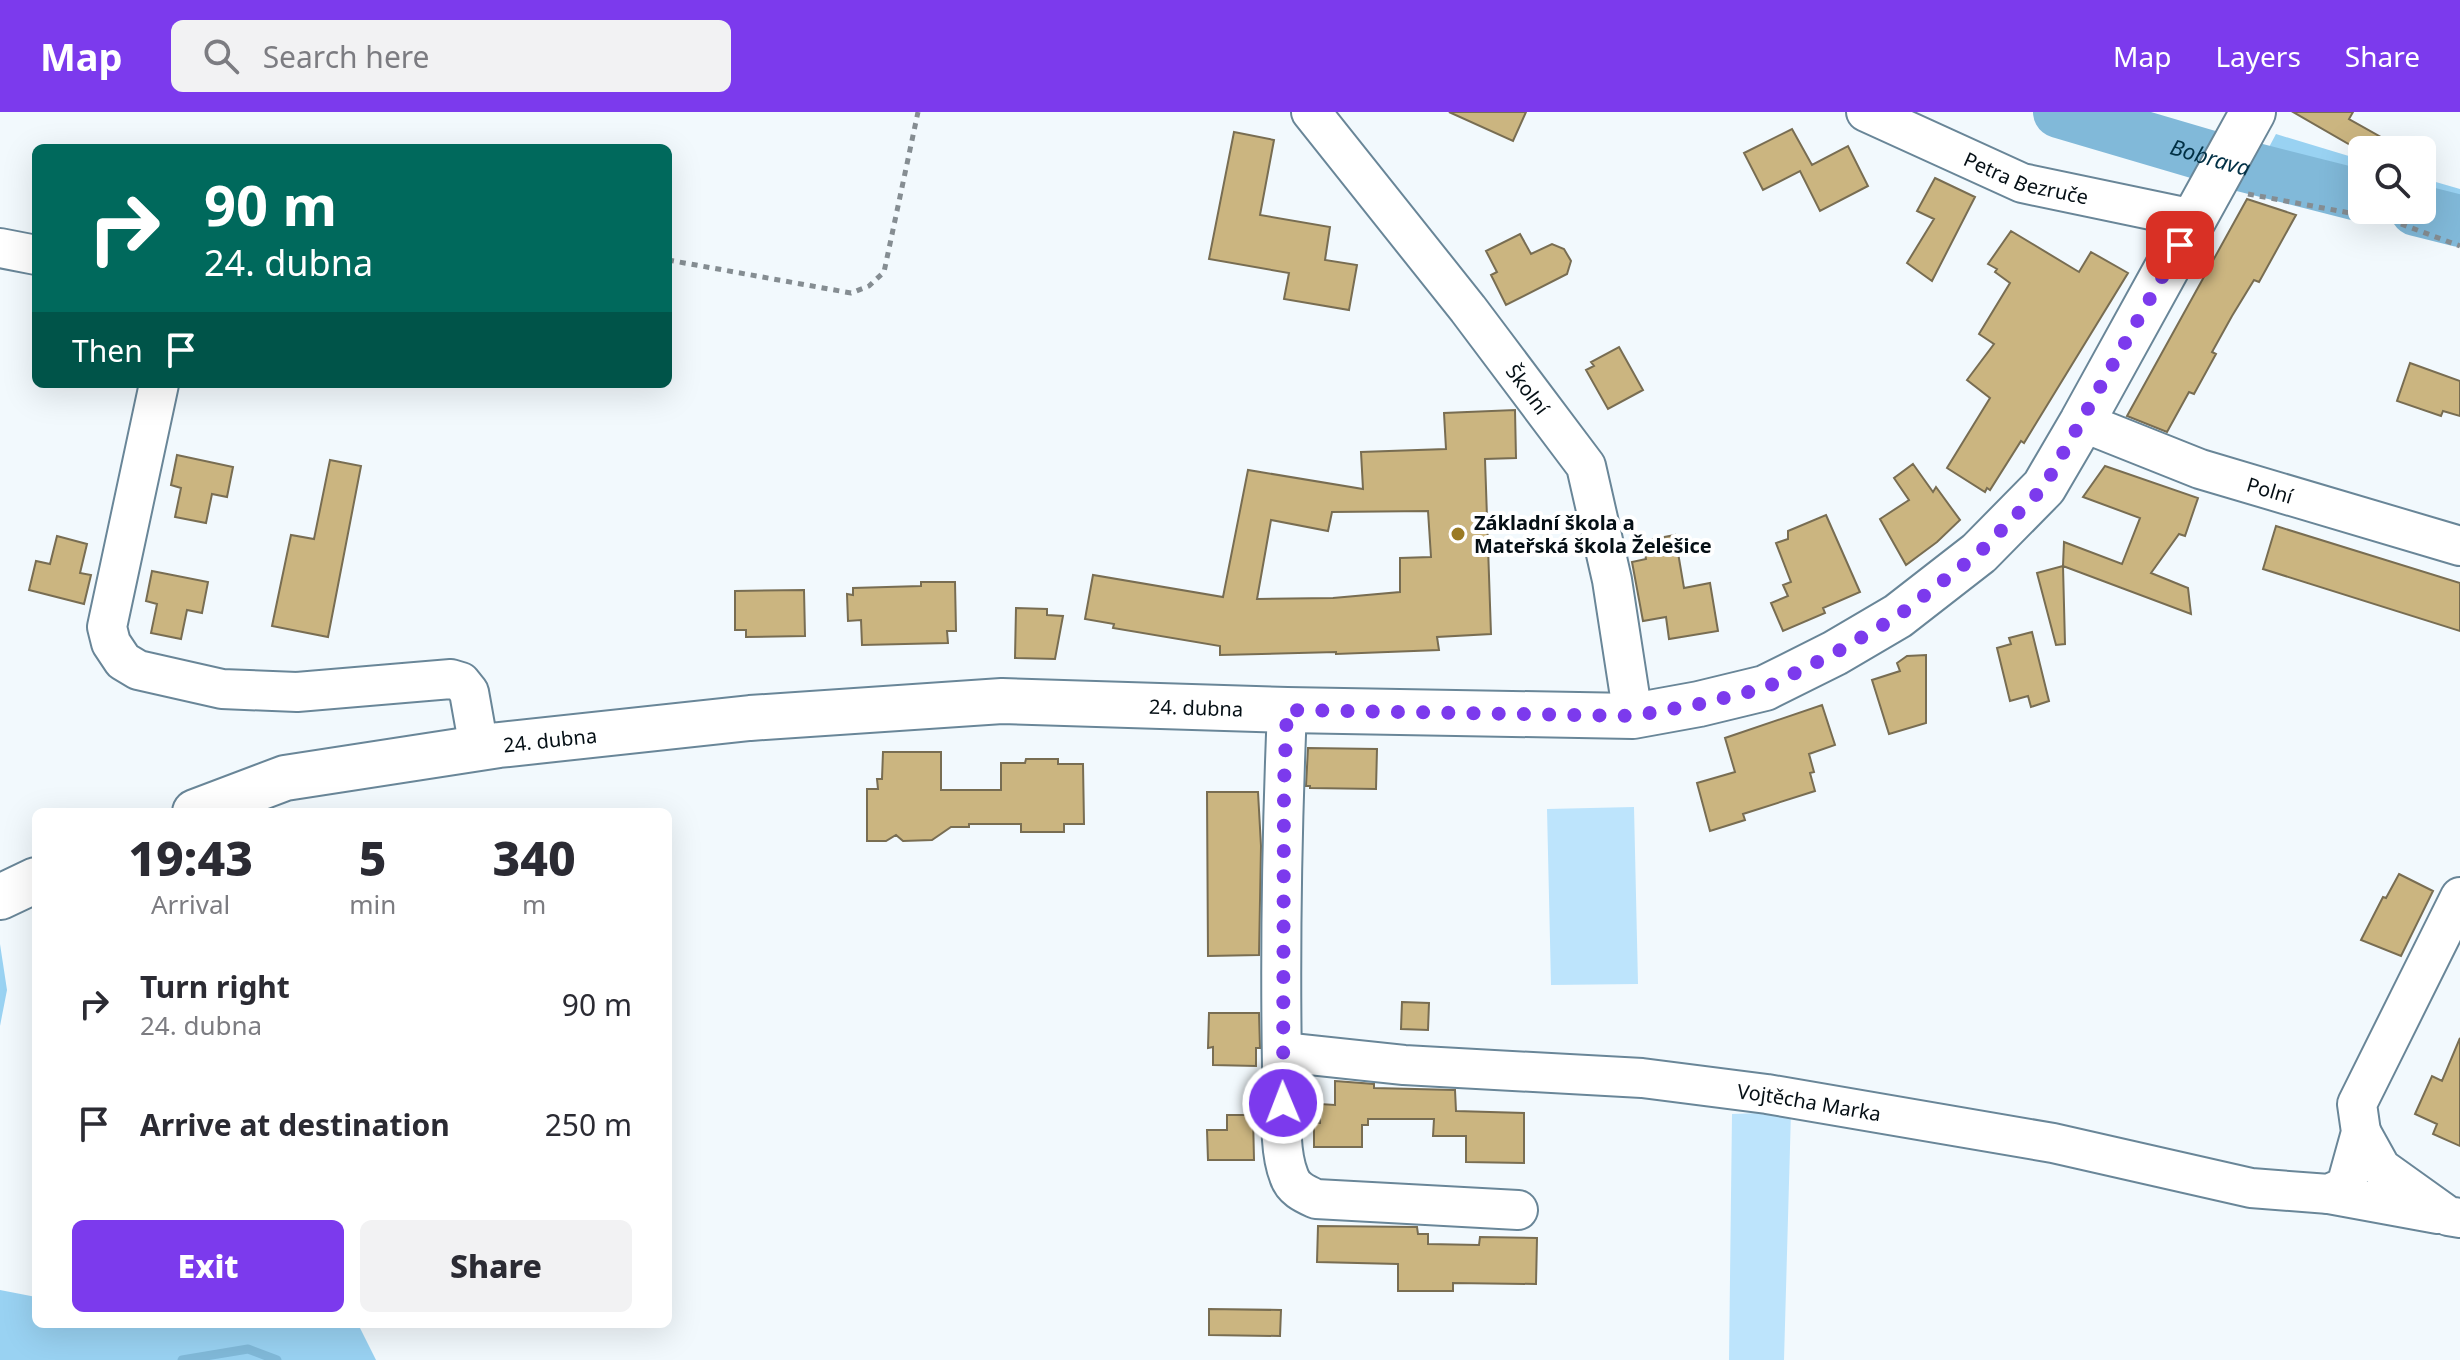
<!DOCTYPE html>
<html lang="en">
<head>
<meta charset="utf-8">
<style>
  body { margin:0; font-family:"Noto Sans",sans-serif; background:#f2f2f3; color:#2b2b33; height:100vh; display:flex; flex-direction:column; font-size:30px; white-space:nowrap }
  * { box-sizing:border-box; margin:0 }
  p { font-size:26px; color:#7c7c81 }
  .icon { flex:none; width:44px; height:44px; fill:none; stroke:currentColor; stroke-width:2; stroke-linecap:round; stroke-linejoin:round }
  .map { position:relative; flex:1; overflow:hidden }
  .sheet { position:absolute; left:32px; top:696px; width:640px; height:520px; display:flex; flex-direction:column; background:#fff; border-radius:12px; box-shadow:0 8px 32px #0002 }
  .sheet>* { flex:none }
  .guide { position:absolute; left:32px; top:32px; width:640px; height:244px; border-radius:12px; box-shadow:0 8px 32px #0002; background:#00695c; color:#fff; overflow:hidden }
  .buttons { position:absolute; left:2348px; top:24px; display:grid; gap:16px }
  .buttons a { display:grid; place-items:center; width:88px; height:88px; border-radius:12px; background:#fff; box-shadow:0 8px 32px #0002; font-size:40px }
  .pin { position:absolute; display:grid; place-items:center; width:68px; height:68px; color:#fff; margin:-34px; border-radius:16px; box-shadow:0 4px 12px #0006 }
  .me { position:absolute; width:88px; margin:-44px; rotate:359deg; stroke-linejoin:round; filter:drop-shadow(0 0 6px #0008) }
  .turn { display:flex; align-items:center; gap:28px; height:168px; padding:0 40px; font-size:36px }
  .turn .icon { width:104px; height:104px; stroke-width:2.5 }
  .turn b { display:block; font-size:56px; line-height:68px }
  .then { display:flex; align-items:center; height:76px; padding:0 40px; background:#0003; gap:16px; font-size:30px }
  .eta { display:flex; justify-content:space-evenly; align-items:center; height:136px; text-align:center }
  .eta b { font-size:48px; font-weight:800; line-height:56px }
  .primary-button { display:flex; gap:16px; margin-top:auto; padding:16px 40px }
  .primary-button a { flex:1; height:92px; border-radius:12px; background:#7c3aed; color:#fff; font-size:32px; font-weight:800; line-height:92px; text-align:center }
  .primary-button a+a { background:#f2f2f3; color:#2b2b33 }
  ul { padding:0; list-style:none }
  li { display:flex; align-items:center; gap:24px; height:120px; padding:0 40px }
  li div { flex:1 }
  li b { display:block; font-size:30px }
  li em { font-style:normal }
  header { display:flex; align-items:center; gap:48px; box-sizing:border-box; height:112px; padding:0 40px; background:#7c3aed; color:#fff }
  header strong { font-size:38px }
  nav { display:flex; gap:44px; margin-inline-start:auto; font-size:28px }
  .search { width:560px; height:72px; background:#f2f2f3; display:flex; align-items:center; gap:20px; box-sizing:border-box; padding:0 28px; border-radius:12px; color:#7c7c81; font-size:30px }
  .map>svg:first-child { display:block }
  .green { fill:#bde4fc }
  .forest { fill:#99d2f2 }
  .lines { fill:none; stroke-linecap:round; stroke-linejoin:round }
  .stream { stroke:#81b9d9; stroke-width:9 }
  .river { stroke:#81b9d9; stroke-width:52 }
  .building { fill:#cbb580; stroke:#786d52; stroke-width:2; fill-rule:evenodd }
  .minor-casing { stroke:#698698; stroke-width:42 }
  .major-casing { stroke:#698698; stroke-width:48 }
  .path { stroke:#858d92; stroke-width:5; stroke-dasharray:6 6; stroke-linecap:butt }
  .minor { stroke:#fff; stroke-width:38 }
  .major { stroke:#fff; stroke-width:44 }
  .route { stroke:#7c3aed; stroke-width:14; stroke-dasharray:0 25.2 }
  .poi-dot { fill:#9a7a24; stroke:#fff; stroke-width:3 }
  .labels { text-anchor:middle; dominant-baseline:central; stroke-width:8; stroke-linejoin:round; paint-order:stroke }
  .street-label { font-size:20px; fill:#050f15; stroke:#fff }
  .poi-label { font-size:20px; font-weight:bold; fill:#050f15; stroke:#fff; text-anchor:start }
  .water-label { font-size:22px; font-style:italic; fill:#003045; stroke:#fff }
</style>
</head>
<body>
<header>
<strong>Map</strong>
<div class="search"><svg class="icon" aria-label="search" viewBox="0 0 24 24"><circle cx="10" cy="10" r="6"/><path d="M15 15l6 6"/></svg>Search here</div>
<nav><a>Map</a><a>Layers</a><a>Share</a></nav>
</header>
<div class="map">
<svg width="2460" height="1248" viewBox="0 0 2460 1248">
  <rect width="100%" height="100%" fill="#f2f9fd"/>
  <!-- green -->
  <path class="green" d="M 1634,695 L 1638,872 L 1551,873 L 1547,697 Z
    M 1791,1000 L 1784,1248 L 1729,1248 L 1732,1002 Z"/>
  <!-- forest -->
  <path class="forest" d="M 2276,22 L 2362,48 L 2362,98 L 2422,98 L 2422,66 L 2460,77 L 2460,125 L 2251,69 Z
    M 0,832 L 7,878 L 0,914 Z
    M 0,1178 L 36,1185 L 36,1212 L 358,1212 L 376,1248 L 0,1248 Z"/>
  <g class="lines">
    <!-- stream -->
    <path class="stream" d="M 182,1248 L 248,1237 L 277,1248"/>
    <!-- river -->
    <g class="river">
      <path id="s1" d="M 2059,0 L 2232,51 L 2362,84"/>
      <path d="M 2416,98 L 2460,109"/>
    </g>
  </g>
  <!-- building -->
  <path class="building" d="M 1449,0 L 1526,0 L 1513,29 Z
    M 2293,0 L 2353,0 L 2349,7 L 2404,38 L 2359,38 Z
    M 1792,17 L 1812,53 L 1848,34 L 1868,74 L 1820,99 L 1800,59 L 1763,78 L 1744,41 Z
    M 1234,20 L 1274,28 L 1260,103 L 1330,115 L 1325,148 L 1357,153 L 1349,198 L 1284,187 L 1289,161 L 1209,147 Z
    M 1935,66 L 1975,85 L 1932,169 L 1907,151 L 1934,107 L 1917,99 Z
    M 2247,87 L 2296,103 L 2259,170 L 2254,168 L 2232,204 L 2212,240 L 2216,242 L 2194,282 L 2189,280 L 2167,320 L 2127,304 Z
    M 2011,119 L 2079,160 L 2091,140 L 2128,161 L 2024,331 L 2021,329 L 1990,378 L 1987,376 L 1985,380 L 1947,356 L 1990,286 L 1967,268 L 1994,232 L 1979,222 L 2010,171 L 1995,160 L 1997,157 L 1988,152 Z
    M 1520,122 L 1531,142 L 1552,132 L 1564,137 L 1571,149 L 1567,162 L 1506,193 L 1491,163 L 1497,160 L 1486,139 Z
    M 1619,235 L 1643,278 L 1608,297 L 1586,258 L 1594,254 L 1591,250 Z
    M 2410,251 L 2460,269 L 2460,304 L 2443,299 L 2441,304 L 2397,289 Z
    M 1515,298 L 1516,346 L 1485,347 L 1491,522 L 1437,525 L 1439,538 L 1336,542 L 1336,540 L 1220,543 L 1220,534 L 1113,516 L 1114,512 L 1085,507 L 1093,463 L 1223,485 L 1248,358 L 1363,377 L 1361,340 L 1446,337 L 1444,301 ZM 1428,399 L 1431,445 L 1400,446 L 1400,480 L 1333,486 L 1257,487 L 1271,408 L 1328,419 L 1332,400 Z
    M 177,343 L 233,355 L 227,385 L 212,382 L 206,411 L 175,405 L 181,376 L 171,373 Z
    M 330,348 L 361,354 L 328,525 L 272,514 L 291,423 L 314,427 Z
    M 1913,352 L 1933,380 L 1936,375 L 1960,408 L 1937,430 L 1906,453 L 1880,407 L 1909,388 L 1894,366 Z
    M 2105,354 L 2198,386 L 2185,424 L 2179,422 L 2151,461 L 2188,476 L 2191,502 L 2063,454 L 2065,532 L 2056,533 L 2037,461 L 2063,454 L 2064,430 L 2122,452 L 2140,406 L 2083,385 Z
    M 1826,403 L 1860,480 L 1823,496 L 1825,501 L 1783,519 L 1771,491 L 1788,484 L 1783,473 L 1791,470 L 1776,431 L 1788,427 L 1788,419 Z
    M 2276,414 L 2460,471 L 2460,519 L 2263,457 Z
    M 1675,423 L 1684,476 L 1710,471 L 1718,519 L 1669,527 L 1666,505 L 1643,509 L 1632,450 L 1646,447 L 1643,429 Z
    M 57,424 L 87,432 L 80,461 L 91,463 L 84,492 L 29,478 L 36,449 L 50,452 Z
    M 152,459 L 208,470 L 202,501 L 187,498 L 181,527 L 151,521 L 157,492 L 146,489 Z
    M 921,470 L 955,470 L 956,519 L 947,519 L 948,531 L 862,533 L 861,508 L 848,509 L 847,482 L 853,483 L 853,476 L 921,474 Z
    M 804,478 L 805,524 L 746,525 L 746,518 L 735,518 L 735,479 Z
    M 1016,496 L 1047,497 L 1047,503 L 1063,504 L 1055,547 L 1015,546 Z
    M 2032,520 L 2049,589 L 2031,595 L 2028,584 L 2010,589 L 1997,536 L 2011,532 L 2009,526 Z
    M 1926,543 L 1926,611 L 1889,622 L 1872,568 L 1900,559 L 1897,551 L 1907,544 Z
    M 1822,593 L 1835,633 L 1809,642 L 1814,660 L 1810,661 L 1815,679 L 1743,702 L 1745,708 L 1710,719 L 1697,671 L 1735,660 L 1725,626 Z
    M 1308,636 L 1377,637 L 1376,677 L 1310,676 L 1310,674 L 1306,674 Z
    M 883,640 L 941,640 L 941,678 L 1001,678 L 1001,651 L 1025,651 L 1026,647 L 1058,647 L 1058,652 L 1083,652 L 1084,712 L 1064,712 L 1064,720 L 1021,720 L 1021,712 L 969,712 L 969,715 L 951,715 L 932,728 L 903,729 L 896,723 L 886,729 L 867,729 L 867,677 L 878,677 L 877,667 L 882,667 Z
    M 1207,680 L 1258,680 L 1261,734 L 1259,843 L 1208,844 Z
    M 2399,762 L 2433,779 L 2401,844 L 2361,828 L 2383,785 L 2386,786 Z
    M 1402,890 L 1429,891 L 1428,918 L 1401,917 Z
    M 1209,901 L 1259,901 L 1260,936 L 1256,936 L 1256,954 L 1213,953 L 1213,935 L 1208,936 Z
    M 2460,926 L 2460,1034 L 2433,1022 L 2437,1012 L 2415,1002 L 2432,964 L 2442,969 Z
    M 1335,969 L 1374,972 L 1374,976 L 1455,978 L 1456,999 L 1524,1001 L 1524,1051 L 1466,1050 L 1466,1024 L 1433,1024 L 1434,1007 L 1368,1007 L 1368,1013 L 1362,1013 L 1362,1035 L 1314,1035 L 1314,1011 L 1320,1011 L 1320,992 L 1335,993 Z
    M 1227,1003 L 1253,1003 L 1254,1048 L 1208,1048 L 1207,1018 L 1227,1018 Z
    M 1318,1114 L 1417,1115 L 1418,1122 L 1428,1122 L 1428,1132 L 1479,1133 L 1480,1125 L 1537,1126 L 1536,1172 L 1453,1171 L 1453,1179 L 1398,1179 L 1398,1152 L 1317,1150 Z
    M 1209,1197 L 1281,1198 L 1280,1224 L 1209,1223 Z"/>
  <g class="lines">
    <!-- minor casing -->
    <g class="minor-casing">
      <g id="minor">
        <path id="s2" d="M 1311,0 L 1468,197 L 1586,354 L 1612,468 L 1633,604"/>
        <path id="s3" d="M 1866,0 L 2022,71 L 2194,107"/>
        <path d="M 0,136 L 36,143"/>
        <path d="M 159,272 L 107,515 L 111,531 L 123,549 L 138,558 L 222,577 L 297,580 L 451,567 L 461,570 L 469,580 L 479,636"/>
        <path id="s4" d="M 2082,310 L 2200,357 L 2460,434"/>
        <path d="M 1287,598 C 1282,717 1280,836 1282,954 C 1283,987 1277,1034 1289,1064 C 1293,1077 1305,1082 1316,1087 L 1518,1098"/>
        <path id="s5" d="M 1282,940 L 1404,953 L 1642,966 L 1767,982 L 2053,1031 L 2251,1076 L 2329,1082 L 2346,1074 L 2361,1020 L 2357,992 L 2460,785"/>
        <path d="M 2361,1020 L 2381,1056 L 2448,1104 L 2460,1106"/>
        <path d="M 2329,1082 L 2438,1102"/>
      </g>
    </g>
    <!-- major casing -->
    <g class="major-casing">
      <g id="major">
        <path id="s6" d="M 195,700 L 285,666 L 499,633 L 750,606 L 1002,589 L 1287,598 L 1633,604 L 1699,592 L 1765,576 L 1835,541 L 1898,504 L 1979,441 L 2044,375 L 2082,310 L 2253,0"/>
        <path d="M 0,785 L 36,768"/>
      </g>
    </g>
    <!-- path -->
    <path class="path" d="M 2248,82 L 2393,109 L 2460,134
      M 668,148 L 851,181 L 869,174 L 884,160 L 918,0"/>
    <!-- minor -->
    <use href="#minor" class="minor"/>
    <!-- major -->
    <use href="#major" class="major"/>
  </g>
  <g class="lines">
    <!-- route -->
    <path class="route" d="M 1283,991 L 1284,673 L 1287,598 L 1633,604 L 1699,592 L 1765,576 L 1835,541 L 1898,504 L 1979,441 L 2044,375 L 2180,133"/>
  </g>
  <!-- markers -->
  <circle class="poi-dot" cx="1458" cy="422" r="8"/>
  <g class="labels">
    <!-- street labels -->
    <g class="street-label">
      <text stroke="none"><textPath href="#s3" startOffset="174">Petra Bezruče</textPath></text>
      <text stroke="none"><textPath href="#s2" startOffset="352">Školní</textPath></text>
      <text stroke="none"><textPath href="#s4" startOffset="200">Polní</textPath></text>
      <text stroke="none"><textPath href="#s6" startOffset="1012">24. dubna</textPath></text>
      <text stroke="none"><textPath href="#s6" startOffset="364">24. dubna</textPath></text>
      <text stroke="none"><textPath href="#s5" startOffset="530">Vojtěcha Marka</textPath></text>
    </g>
    <!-- poi labels -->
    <g class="poi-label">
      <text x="1474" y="410">Základní škola a<tspan x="1474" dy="23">Mateřská škola Želešice</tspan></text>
    </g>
    <!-- water labels -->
    <g class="water-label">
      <text stroke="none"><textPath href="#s1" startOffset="158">Bobrava</textPath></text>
    </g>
  </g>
</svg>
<div class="buttons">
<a><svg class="icon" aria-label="search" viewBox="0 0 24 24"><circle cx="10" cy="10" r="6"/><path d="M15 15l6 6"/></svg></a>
</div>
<div class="pin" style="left:2180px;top:133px;background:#d93025"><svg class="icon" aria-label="arrive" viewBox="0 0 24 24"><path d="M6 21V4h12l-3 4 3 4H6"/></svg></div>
<svg class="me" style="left:1283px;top:991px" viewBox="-20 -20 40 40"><circle r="17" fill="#7c3aed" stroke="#fff" stroke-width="3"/><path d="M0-11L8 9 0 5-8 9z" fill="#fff"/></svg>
<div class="guide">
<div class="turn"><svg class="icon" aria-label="right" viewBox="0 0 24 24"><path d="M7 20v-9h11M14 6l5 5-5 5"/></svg><div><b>90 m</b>24. dubna</div></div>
<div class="then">Then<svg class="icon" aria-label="arrive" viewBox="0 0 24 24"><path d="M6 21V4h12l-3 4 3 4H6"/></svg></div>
</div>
<section class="sheet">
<div class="eta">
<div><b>19:43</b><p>Arrival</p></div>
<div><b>5</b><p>min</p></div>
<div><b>340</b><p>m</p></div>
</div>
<ul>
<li><svg class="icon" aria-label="right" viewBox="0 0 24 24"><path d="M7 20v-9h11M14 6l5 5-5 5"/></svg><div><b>Turn right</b><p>24. dubna</p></div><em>90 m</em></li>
<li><svg class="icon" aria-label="arrive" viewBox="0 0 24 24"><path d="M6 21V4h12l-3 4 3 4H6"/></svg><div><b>Arrive at destination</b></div><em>250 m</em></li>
</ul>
<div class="primary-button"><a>Exit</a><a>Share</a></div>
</section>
</div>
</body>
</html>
